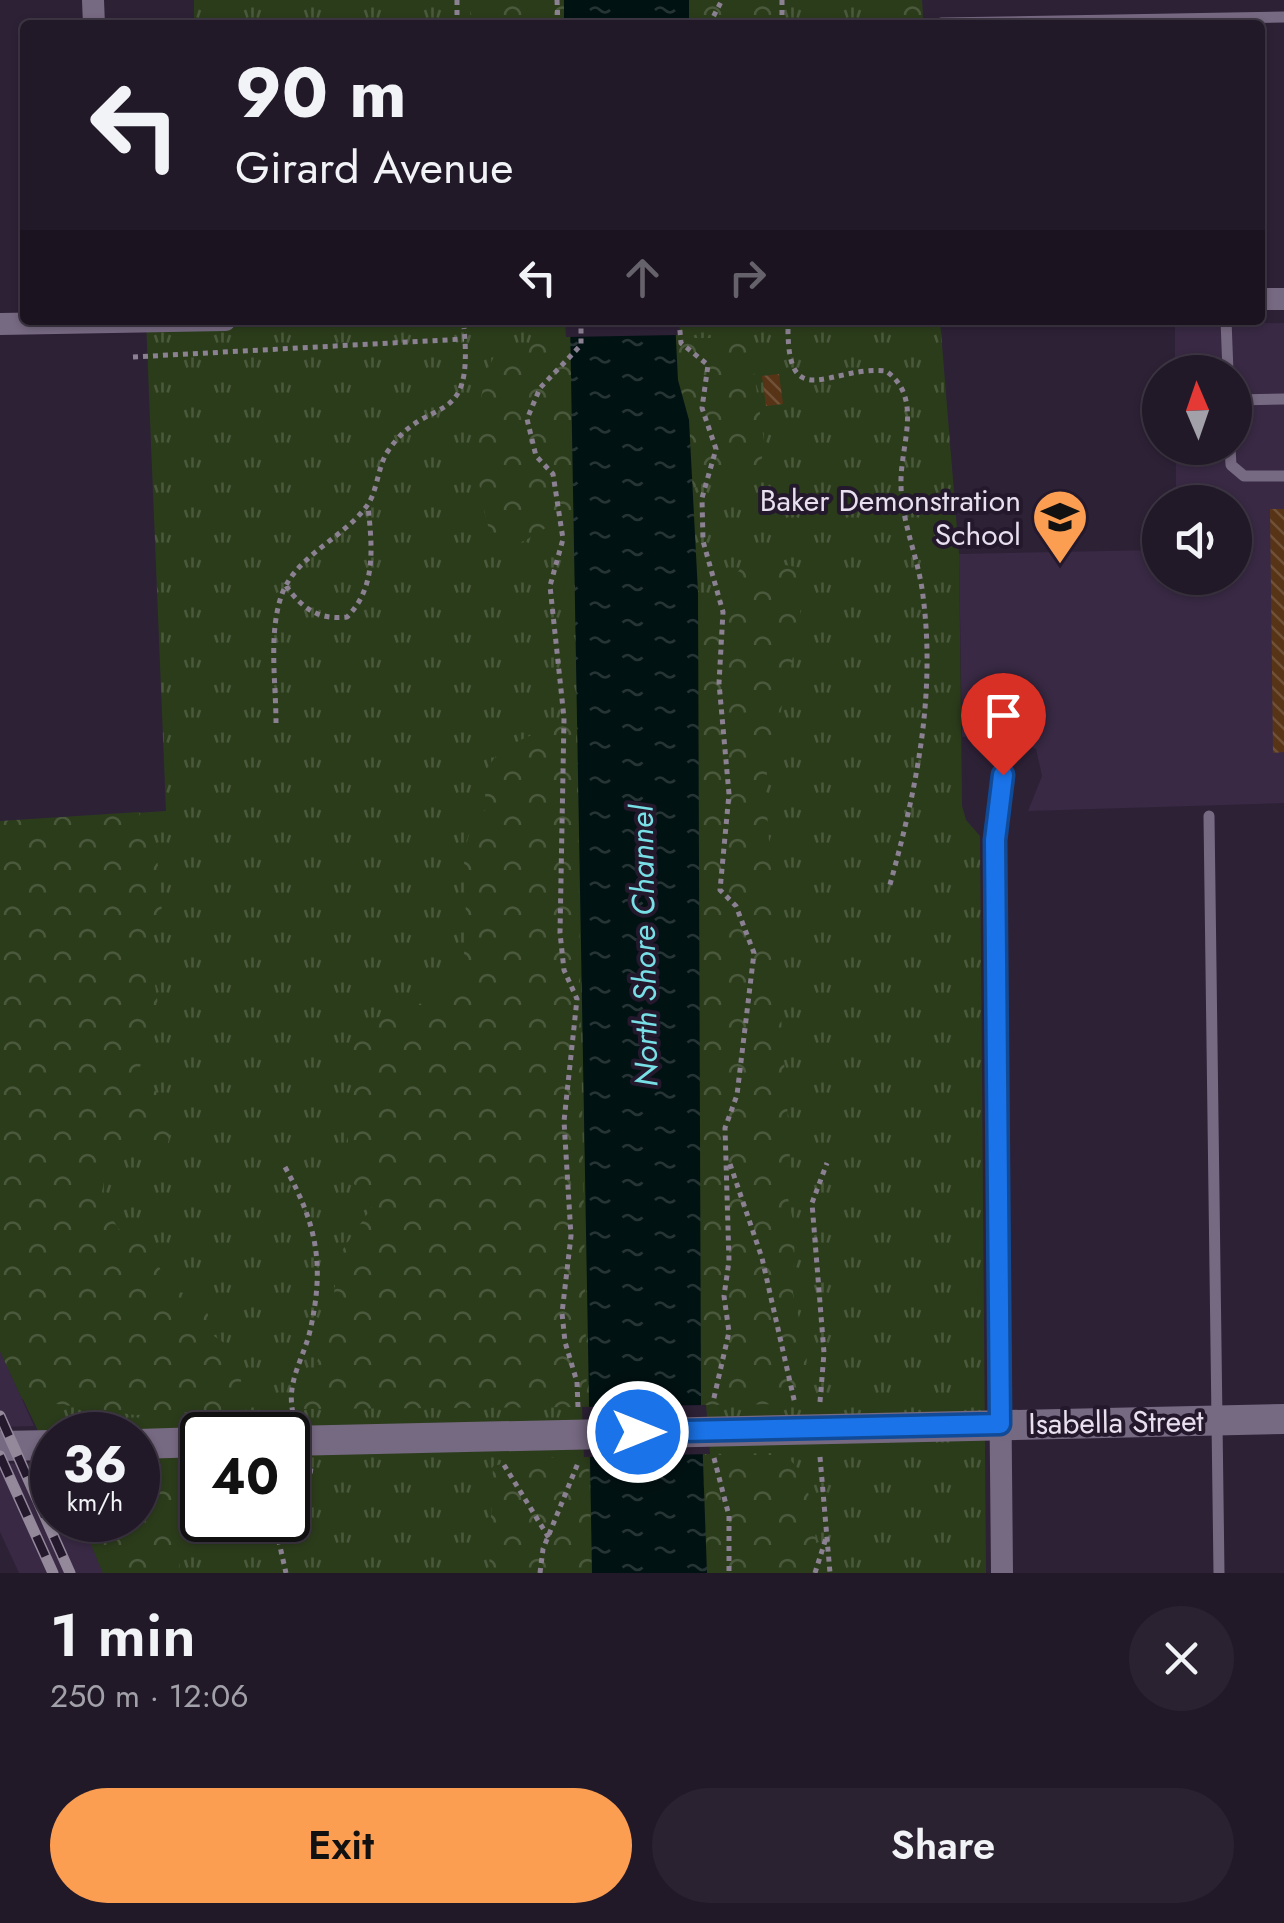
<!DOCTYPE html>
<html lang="en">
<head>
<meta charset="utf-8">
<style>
  body { margin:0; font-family:Jost,sans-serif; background:#2a2230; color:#f1f3f6; height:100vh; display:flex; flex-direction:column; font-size:38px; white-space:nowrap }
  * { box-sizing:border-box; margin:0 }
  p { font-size:32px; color:#a2a0a8 }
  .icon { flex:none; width:55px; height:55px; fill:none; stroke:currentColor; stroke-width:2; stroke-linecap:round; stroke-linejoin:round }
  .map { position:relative; height:1573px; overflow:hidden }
  .panel { display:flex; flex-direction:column; background:#221928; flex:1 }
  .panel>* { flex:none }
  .hud { position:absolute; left:20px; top:20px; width:1245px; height:305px; border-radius:10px; box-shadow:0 2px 8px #0004,0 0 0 2px #3f3845; background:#221928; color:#f1f3f6; overflow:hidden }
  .needle { width:65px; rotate:358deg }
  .fabs { position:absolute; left:1142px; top:355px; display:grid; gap:20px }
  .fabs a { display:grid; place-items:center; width:110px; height:110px; border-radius:50%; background:#221928; box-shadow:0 2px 8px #0004,0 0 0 2px #3f3845; font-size:50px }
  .speed { position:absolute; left:30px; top:1412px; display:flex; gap:20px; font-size:50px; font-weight:700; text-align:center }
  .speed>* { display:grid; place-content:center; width:130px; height:130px; border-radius:50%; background:#221928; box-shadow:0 2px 8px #0004,0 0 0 2px #3f3845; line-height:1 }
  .speed small { font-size:25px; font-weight:400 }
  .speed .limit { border:5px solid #111; border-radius:15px; background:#fff; color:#111 }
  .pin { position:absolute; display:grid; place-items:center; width:85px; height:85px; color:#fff; margin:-102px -42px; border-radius:50% 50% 50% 0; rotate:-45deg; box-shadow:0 0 10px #0007 }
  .pin .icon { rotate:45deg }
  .me { position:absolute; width:110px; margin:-55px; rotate:90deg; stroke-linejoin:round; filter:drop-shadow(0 0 8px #0008) }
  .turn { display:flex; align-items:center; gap:35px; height:210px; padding:0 50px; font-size:45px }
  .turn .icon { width:130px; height:130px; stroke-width:2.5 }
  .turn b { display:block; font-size:70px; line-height:85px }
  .lanes { display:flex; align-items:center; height:95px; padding:0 50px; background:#0003; justify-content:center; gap:50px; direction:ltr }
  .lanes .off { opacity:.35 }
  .round { display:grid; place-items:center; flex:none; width:105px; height:105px; border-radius:52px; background:#2a2230 }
  .summary { display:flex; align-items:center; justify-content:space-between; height:170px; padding:0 50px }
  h1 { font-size:60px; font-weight:600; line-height:75px }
  .cta { display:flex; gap:20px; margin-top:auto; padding:20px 50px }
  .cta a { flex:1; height:115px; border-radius:60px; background:#fb9e51; color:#111; font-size:40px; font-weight:600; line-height:115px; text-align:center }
  .cta a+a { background:#2a2230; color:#f1f3f6 }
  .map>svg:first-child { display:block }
  .built { fill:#392944 }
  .grass { fill:url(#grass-tufts); fill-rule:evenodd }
  .forest { fill:url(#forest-crowns) }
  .water { fill:url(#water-ripples) }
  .pier { fill:#2d2136 }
  .building { fill:url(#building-back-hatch) }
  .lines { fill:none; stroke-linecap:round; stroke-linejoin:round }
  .path { stroke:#8b8193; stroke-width:5; stroke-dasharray:5 5; stroke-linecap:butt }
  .service { stroke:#766982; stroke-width:11 }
  .minor { stroke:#766982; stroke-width:22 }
  .tertiary { stroke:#766982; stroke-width:30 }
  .rail-casing { stroke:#93899b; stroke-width:11 }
  .rail { stroke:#23182c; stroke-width:8; stroke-dasharray:22; stroke-linecap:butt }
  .route-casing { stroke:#114b97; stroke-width:25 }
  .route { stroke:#1a73e8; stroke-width:18 }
  .labels { text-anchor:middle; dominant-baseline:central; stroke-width:8; stroke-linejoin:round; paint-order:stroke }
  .poi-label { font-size:30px; fill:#e8e0ef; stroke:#23182c; text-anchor:end }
  .street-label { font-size:30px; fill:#e8e0ef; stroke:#23182c }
  .water-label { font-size:32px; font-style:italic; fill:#77dfe5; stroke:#23182c }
</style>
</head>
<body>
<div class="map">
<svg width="1284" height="1573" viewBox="0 0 1284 1573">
  <defs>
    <pattern id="grass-tufts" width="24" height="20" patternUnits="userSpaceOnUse" patternTransform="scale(2.5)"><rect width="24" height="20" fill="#2b3c1b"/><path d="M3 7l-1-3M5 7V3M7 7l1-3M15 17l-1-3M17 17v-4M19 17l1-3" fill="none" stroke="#4a583c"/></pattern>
    <pattern id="forest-crowns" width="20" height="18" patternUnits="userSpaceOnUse" patternTransform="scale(2.5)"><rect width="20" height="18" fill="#2b3c1b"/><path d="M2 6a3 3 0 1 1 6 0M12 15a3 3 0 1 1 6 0" fill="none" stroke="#4a583c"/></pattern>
    <pattern id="water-ripples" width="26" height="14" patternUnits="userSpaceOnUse" patternTransform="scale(2.5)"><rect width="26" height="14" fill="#011213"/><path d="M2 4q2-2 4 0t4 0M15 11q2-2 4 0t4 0" fill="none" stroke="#263436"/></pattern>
    <pattern id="building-back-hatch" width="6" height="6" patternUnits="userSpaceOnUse" patternTransform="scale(2.5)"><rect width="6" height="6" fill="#583416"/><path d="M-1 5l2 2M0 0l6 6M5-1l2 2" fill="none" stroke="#705138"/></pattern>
  </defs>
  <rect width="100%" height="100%" fill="#2d2136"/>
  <!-- built -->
  <path class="built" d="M 1284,323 L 1284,803 L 1028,811 L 1042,776 L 1036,749 L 1008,734 L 962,737 L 959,554 L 1160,550 L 1160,578 L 1235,578 L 1235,502 L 1176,502 L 1176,448 L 1235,448 L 1235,372 L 1175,372 L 1175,324 Z
    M 0,1351 L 22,1399 L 34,1426 L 0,1427 Z
    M 52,1462 L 52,1520 L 81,1520 L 103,1573 L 19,1573 L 0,1532 L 0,1464 Z"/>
  <!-- grass -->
  <path class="grass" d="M 194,0 L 922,0 L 923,25 L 120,25 L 194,22 Z
    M 146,320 L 940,320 L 959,554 L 962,806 L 966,820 L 980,836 L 986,1573 L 103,1573 L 81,1520 L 138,1520 L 138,1435 L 52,1435 L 52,1460 L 0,1351 L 0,822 L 166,811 ZM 202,1435 L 288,1435 L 288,1520 L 202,1520 Z"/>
  <!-- forest -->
  <path class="forest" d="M 471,0 L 564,0 L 564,25 L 470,25 Z
    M 689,0 L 773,0 L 772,25 L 689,25 Z
    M 873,0 L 922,0 L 923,25 L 878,25 Z
    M 674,338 L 738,338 L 750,345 L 764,441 L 761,465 L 746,479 L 715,476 L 692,490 L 689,420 L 678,380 Z
    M 541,339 L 571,339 L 573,518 C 542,519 526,556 493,541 C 473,486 469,407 495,354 Z
    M 760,560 L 801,568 L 800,625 L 765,782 L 790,1149 L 788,1198 L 795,1230 L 793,1293 L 807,1352 L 806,1380 L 787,1404 L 701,1405 L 698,621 C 729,608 722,567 760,560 Z
    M 569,720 L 576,722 L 587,1407 L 301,1409 L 302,1392 L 328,1339 L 339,1255 L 372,1207 L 348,1176 L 348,1096 L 359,1070 L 349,1049 C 369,997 429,1019 454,980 C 486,928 440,851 486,809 C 487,800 484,793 484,785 C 485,743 541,734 569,720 Z
    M 139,812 L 143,838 L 157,856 L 162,913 C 134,943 165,991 157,1028 C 154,1044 142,1055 139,1071 C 159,1093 180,1120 165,1150 C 144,1154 129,1143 110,1151 L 102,1192 L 109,1214 L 121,1232 L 141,1242 L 176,1291 C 204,1298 208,1309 214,1336 L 240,1354 L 241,1381 L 228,1410 L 135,1415 L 22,1399 L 0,1351 L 0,821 Z
    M 780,1453 C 816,1470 815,1538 818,1573 L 707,1573 L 705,1454 Z
    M 589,1457 L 592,1573 L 489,1573 L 493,1466 L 529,1458 Z
    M 202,1477 L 202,1512 L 181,1539 L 179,1573 L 103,1573 L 81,1520 L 138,1520 L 138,1480 Z"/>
  <!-- water -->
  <path class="water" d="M 564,0 L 689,0 L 689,25 L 564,25 Z
    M 570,320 L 675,320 L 678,380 L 689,420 L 698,592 L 701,1405 L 707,1573 L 592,1573 Z"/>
  <!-- pier -->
  <path class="pier" d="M 565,320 L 680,320 L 679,335 L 566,337 Z
    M 706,1405 L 710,1454 L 584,1457 L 582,1407 Z"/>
  <!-- building -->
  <path class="building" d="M 779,374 L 783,404 L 766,406 L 762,376 Z
    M 1270,509 L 1284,509 L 1284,752 L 1273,753 Z"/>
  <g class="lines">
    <!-- path -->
    <path class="path" d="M 557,0 L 558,25
      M 782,0 L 782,25
      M 457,25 L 457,0
      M 709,25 L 722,0
      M 679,320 L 681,343 L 708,365 L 702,408 L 716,449 L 702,498 L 703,541 L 723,612 L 719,683 L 729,794 L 720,890 L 736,906 L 754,953 L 737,1095 L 725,1128 L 729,1261 L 724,1296 L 729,1332 L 713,1402
      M 788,329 C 788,415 831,365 886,371 C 924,398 900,445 901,484 C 901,522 919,559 923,596 C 936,696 916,792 889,888
      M 133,357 L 464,339
      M 286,586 C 303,609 318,620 347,617 C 377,587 372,545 368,506
      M 276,723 C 276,682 268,633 282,594 C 296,556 343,538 366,507 C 378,492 377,467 388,451 C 428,391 474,434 464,328
      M 730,1164 L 762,1258 L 795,1404
      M 285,1167 C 317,1225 325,1265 310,1331 C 303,1360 286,1382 293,1413
      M 820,1402 L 824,1353 L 812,1203 L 827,1163
      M 578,1407 L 577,1382 L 565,1342 L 562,1313 L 571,1236 L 564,1121 L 577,999 L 564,970 L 560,933 L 564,718 L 550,586 L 563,539 L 553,474 L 536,456 L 527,419 L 540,388 L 581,345 L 581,320
      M 820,1457 L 830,1573
      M 714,1458 L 729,1516 L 729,1573
      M 504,1465 L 549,1538
      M 288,1490 L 309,1480 L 311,1468
      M 274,1520 L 286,1573
      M 540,1573 L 543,1549 L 578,1463
      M 815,1573 L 826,1538"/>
    <!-- service -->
    <path class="service" d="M 941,23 L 1284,17
      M 1226,320 L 1228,372
      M 1235,400 L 1284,399
      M 1230,448 L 1231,465 L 1244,476 L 1284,476
      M 1209,816 L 1219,1573"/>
    <!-- minor -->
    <path class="minor" d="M 93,0 L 94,25
      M 1260,299 L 1284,299
      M 0,324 L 225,320
      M 1002,1573 L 995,840 L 1003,775"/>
    <!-- tertiary -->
    <path class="tertiary" d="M 288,1441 L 1284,1419
      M 138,1444 L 202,1442
      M 0,1446 L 52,1445"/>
    <!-- rail casing -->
    <g class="rail-casing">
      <path id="rail" d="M 0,1416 L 70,1573
        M 0,1456 L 53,1573"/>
    </g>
    <!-- rail -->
    <use href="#rail" class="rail"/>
  </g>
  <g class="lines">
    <!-- route casing -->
    <g class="route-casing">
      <path id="route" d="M 638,1432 L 1000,1424 L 995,840 L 1003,775"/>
    </g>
    <!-- route -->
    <use href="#route" class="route"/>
  </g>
  <!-- icons -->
  <defs>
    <g id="school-pin" transform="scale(2.875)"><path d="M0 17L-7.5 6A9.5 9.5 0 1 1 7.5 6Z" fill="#fb9e51" stroke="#23182c"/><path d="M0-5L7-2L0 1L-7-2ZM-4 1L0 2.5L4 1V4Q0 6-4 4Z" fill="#111"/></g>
  </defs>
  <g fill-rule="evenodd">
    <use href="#school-pin" x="1060" y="517"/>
  </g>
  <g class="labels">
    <!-- poi labels -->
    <g class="poi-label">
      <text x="1021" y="500">Baker Demonstration<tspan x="1021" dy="34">School</tspan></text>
    </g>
    <!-- street labels -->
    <g class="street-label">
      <text transform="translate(1116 1422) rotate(-1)">Isabella Street</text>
    </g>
    <!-- water labels -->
    <g class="water-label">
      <text transform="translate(644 946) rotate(-91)">North Shore Channel</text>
    </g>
  </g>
</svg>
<div class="fabs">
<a><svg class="needle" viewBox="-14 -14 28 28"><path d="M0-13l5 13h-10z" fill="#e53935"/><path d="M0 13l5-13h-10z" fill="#a2a0a8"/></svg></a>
<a><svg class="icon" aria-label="sound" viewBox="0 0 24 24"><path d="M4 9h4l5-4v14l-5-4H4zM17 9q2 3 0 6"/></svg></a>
</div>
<div class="speed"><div>36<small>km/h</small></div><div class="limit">40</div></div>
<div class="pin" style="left:1003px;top:775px;background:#d93025"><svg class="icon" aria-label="arrive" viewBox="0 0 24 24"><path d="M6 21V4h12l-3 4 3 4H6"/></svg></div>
<svg class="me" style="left:638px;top:1432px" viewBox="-20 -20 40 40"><circle r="17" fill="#1a73e8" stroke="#fff" stroke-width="3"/><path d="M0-11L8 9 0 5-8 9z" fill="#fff"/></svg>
<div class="hud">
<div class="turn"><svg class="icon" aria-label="left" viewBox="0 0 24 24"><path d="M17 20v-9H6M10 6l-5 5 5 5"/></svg><div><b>90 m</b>Girard Avenue</div></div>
<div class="lanes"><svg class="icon" aria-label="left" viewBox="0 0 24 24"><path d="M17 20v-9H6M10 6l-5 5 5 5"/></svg><svg class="icon off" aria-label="ahead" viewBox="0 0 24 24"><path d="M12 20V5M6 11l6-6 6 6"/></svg><svg class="icon off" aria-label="right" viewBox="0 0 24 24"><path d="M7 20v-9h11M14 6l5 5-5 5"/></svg></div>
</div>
</div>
<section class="panel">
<div class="summary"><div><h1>1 min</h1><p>250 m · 12:06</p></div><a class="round"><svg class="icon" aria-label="close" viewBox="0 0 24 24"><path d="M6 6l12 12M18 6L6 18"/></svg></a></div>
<div class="cta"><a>Exit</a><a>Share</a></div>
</section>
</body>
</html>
